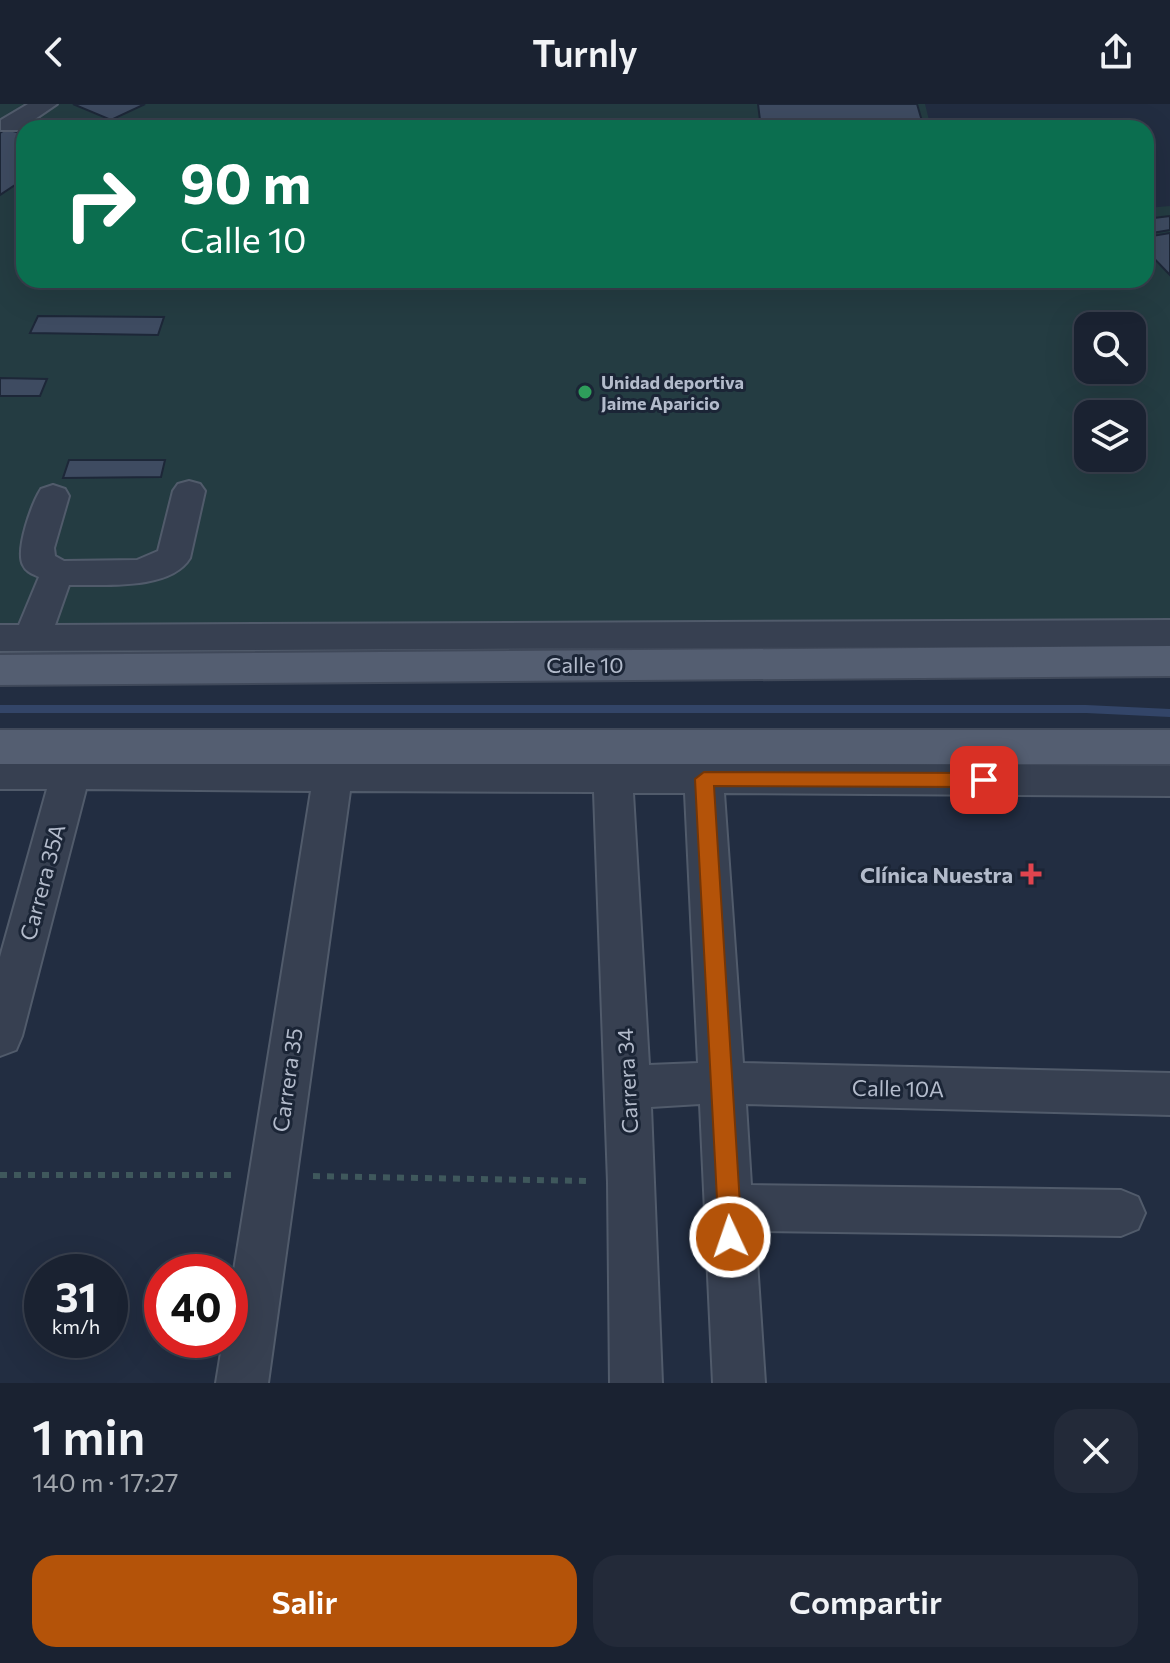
<!DOCTYPE html>
<html lang="es">
<head>
<meta charset="utf-8">
<style>
  body { margin:0; font-family:Commissioner,sans-serif; background:#232a39; color:#f1f3f6; height:100vh; display:flex; flex-direction:column; font-size:30px; white-space:nowrap }
  * { box-sizing:border-box; margin:0 }
  p { font-size:26px; color:#9fa4ab }
  .icon { flex:none; width:44px; height:44px; fill:none; stroke:currentColor; stroke-width:2; stroke-linecap:round; stroke-linejoin:round }
  .map { position:relative; height:1279px; overflow:hidden }
  .drawer { display:flex; flex-direction:column; background:#1a2231; flex:1 }
  .drawer>* { flex:none }
  .guide { position:absolute; left:16px; top:16px; width:1138px; height:168px; border-radius:24px; box-shadow:0 8px 32px #0002,0 0 0 2px #383f4d; background:#0b6e4f; color:#fff; overflow:hidden }
  .controls { position:absolute; left:1074px; top:208px; display:grid; gap:16px }
  .controls a { display:grid; place-items:center; width:72px; height:72px; border-radius:16px; background:#1a2231; box-shadow:0 8px 32px #0002,0 0 0 2px #383f4d; font-size:40px }
  .speed { position:absolute; left:24px; top:1150px; display:flex; gap:16px; font-size:40px; font-weight:700; text-align:center }
  .speed>* { display:grid; place-content:center; width:104px; height:104px; border-radius:50%; background:#1a2231; box-shadow:0 8px 32px #0002,0 0 0 2px #383f4d; line-height:1 }
  .speed small { font-size:20px; font-weight:400 }
  .speed .limit { border:12px solid #d22; background:#fff; color:#111 }
  .pin { position:absolute; display:grid; place-items:center; width:68px; height:68px; color:#fff; margin:-34px; border-radius:16px; box-shadow:0 4px 12px #0006 }
  .me { position:absolute; width:88px; margin:-44px; rotate:357deg; stroke-linejoin:round; filter:drop-shadow(0 0 6px #0008) }
  .turn { display:flex; align-items:center; gap:28px; height:168px; padding:0 32px; font-size:36px }
  .turn .icon { width:104px; height:104px; stroke-width:2.5 }
  .turn b { display:block; font-size:56px; line-height:68px }
  .round { display:grid; place-items:center; flex:none; width:84px; height:84px; border-radius:24px; background:#232a39 }
  .head { display:flex; align-items:center; justify-content:space-between; height:136px; padding:0 32px }
  h1 { font-size:48px; font-weight:600; line-height:60px }
  .cta { display:flex; gap:16px; margin-top:auto; padding:16px 32px }
  .cta a { flex:1; height:92px; border-radius:24px; background:#b45309; color:#fff; font-size:32px; font-weight:600; line-height:92px; text-align:center }
  .cta a+a { background:#232a39; color:#f1f3f6 }
  header { display:flex; justify-content:space-between; align-items:center; height:104px; padding:0 32px; background:#1a2231; font-size:36px; font-weight:600 }
  .map>svg:first-child { display:block }
  .green { fill:#243c42; fill-rule:evenodd }
  .lines { fill:none; stroke-linecap:round; stroke-linejoin:round }
  .stream { fill:#334568; fill-rule:evenodd }
  .building { fill:#3e4b61; stroke:#1d2738; stroke-width:2 }
  .minor-casing { stroke:#515b6b; stroke-width:4 }
  .major-casing { stroke:#40495a; stroke-width:4 }
  .path { stroke:#3f585c; stroke-width:6; stroke-dasharray:7 7; stroke-linecap:butt }
  .minor { fill:#374051; fill-rule:evenodd }
  .major { fill:#545e71; fill-rule:evenodd }
  .route { fill:#b45309; stroke:#753606; stroke-width:2 }
  .leisure-dot { fill:#2e9e5b; stroke:#1b2536; stroke-width:3 }
  .health-dot { fill:#e0444e; stroke:#1b2536; stroke-width:3 }
  .labels { text-anchor:middle; dominant-baseline:central; stroke-width:6; stroke-linejoin:round; paint-order:stroke }
  .far-poi-label { font-size:18px; font-weight:bold; fill:#b3bbcb; stroke:#1b2536; text-anchor:start }
  .street-label { font-size:22px; fill:#b3bbcb; stroke:#1b2536 }
  .poi-label { font-size:22px; font-weight:bold; fill:#b3bbcb; stroke:#1b2536; text-anchor:end }
</style>
</head>
<body>
<header><svg class="icon" aria-label="back" viewBox="0 0 24 24"><path d="M15 5l-7 7 7 7"/></svg>Turnly<svg class="icon" aria-label="share" viewBox="0 0 24 24"><path d="M12 15V3M7 8l5-5 5 5M5 13v7h14v-7"/></svg></header>
<div class="map">
<svg width="1170" height="1279" viewBox="0 0 1170 1279">
  <rect width="100%" height="100%" fill="#222d41"/>
  <!-- green -->
  <path class="green" d="M 0,0 L 925,0 L 931,24 L 24,24 L 24,176 L 1146,176 L 1146,104 L 1170,102 L 1170,529 L 0,534 ZM 1088,222 L 1132,222 L 1132,266 L 1088,266 ZM 1088,310 L 1132,310 L 1132,354 L 1088,354 Z"/>
  <g class="lines">
    <!-- stream -->
    <path class="stream" d="M 0,601 L 1086,601 L 1170,605 L 1170,613 L 1086,609 L 0,609 Z"/>
  </g>
  <!-- building -->
  <path class="building" d="M 73,0 L 145,0 L 111,16 Z
    M 758,0 L 917,0 L 924,24 L 761,24 Z
    M 6,25 L 24,30 L 24,75 L 0,91 L 0,29 Z
    M 1170,112 L 1170,126 L 1146,130 L 1146,115 Z
    M 1170,129 L 1170,171 L 1146,146 L 1146,133 Z
    M 38,212 L 164,213 L 158,231 L 30,229 Z
    M 0,274 L 47,275 L 40,292 L 0,292 Z
    M 69,356 L 165,356 L 161,373 L 63,374 Z"/>
  <g class="lines">
    <!-- minor casing -->
    <g class="minor-casing">
      <path id="minor" d="M 28,0 L 57,0 L 19,26 L 1,26 L 1,16 Z
        M 189,377 L 200,380 L 205,387 L 190,454 C 170,487 103,480 69,481 L 55,521 L 1170,516 L 1170,542 L 0,547 L 0,521 L 19,521 L 39,473 C 33,470 26,468 23,461 C 15,446 32,399 41,385 L 53,381 L 65,385 L 69,392 L 54,444 L 55,452 L 64,457 L 137,456 L 158,447 L 173,387 L 178,380 Z
        M 0,655 L 1170,662 L 1170,692 L 724,689 L 743,959 L 1170,969 L 1170,1011 L 746,1000 L 751,1081 L 1121,1086 L 1138,1093 L 1145,1109 L 1138,1125 L 1121,1132 L 755,1127 L 765,1279 L 713,1279 L 700,1000 L 651,1003 L 662,1279 L 610,1279 L 608,1078 L 594,688 L 350,687 L 268,1279 L 216,1279 L 223,1236 L 230,1236 L 230,1191 L 311,687 L 86,685 L 22,932 L 16,946 L 0,952 L 0,853 L 47,685 L 0,685 ZM 633,689 L 685,689 L 698,959 L 649,961 Z"/>
    </g>
    <!-- major casing -->
    <g class="major-casing">
      <path id="major" d="M 1170,542 L 1170,572 L 0,581 L 0,551 Z
        M 0,626 L 1170,626 L 1170,660 L 0,660 Z"/>
    </g>
    <!-- path -->
    <path class="path" d="M 0,1071 L 235,1071
      M 313,1072 L 591,1077"/>
    <!-- minor -->
    <use href="#minor" class="minor"/>
    <!-- major -->
    <use href="#major" class="major"/>
  </g>
  <!-- route -->
  <path class="route" d="M 704,668 L 984,669 L 993,676 L 984,683 L 714,682 L 742,1133 L 739,1141 L 730,1145 L 722,1141 L 719,1133 L 695,675 Z"/>
  <!-- markers -->
  <circle class="leisure-dot" cx="585" cy="288" r="8"/>
  <path class="health-dot" d="M1027 758h8v8h8v8h-8v8h-8v-8h-8v-8h8z"/>
  <g class="labels">
    <!-- far-poi labels -->
    <g class="far-poi-label">
      <text x="601" y="278">Unidad deportiva<tspan x="601" dy="21">Jaime Aparicio</tspan></text>
    </g>
    <!-- street labels -->
    <g class="street-label">
      <text x="585" y="560">Calle 10</text>
      <text transform="translate(42 778) rotate(-75)">Carrera 35A</text>
      <text transform="translate(287 976) rotate(-82)">Carrera 35</text>
      <text transform="translate(627 977) rotate(-93)">Carrera 34</text>
      <text transform="translate(898 984) rotate(1)">Calle 10A</text>
    </g>
    <!-- poi labels -->
    <g class="poi-label">
      <text x="1013" y="770">Clínica Nuestra</text>
    </g>
  </g>
</svg>
<div class="controls">
<a><svg class="icon" aria-label="search" viewBox="0 0 24 24"><circle cx="10" cy="10" r="6"/><path d="M15 15l6 6"/></svg></a>
<a><svg class="icon" aria-label="layers" viewBox="0 0 24 24"><path d="M12 4l9 5-9 5-9-5zM3 14l9 5 9-5"/></svg></a>
</div>
<div class="speed"><div>31<small>km/h</small></div><div class="limit">40</div></div>
<div class="pin" style="left:984px;top:676px;background:#d93025"><svg class="icon" aria-label="arrive" viewBox="0 0 24 24"><path d="M6 21V4h12l-3 4 3 4H6"/></svg></div>
<svg class="me" style="left:730px;top:1133px" viewBox="-20 -20 40 40"><circle r="17" fill="#b45309" stroke="#fff" stroke-width="3"/><path d="M0-11L8 9 0 5-8 9z" fill="#fff"/></svg>
<div class="guide">
<div class="turn"><svg class="icon" aria-label="right" viewBox="0 0 24 24"><path d="M7 20v-9h11M14 6l5 5-5 5"/></svg><div><b>90 m</b>Calle 10</div></div>
</div>
</div>
<section class="drawer">
<div class="head"><div><h1>1 min</h1><p>140 m · 17:27</p></div><a class="round"><svg class="icon" aria-label="close" viewBox="0 0 24 24"><path d="M6 6l12 12M18 6L6 18"/></svg></a></div>
<div class="cta"><a>Salir</a><a>Compartir</a></div>
</section>
</body>
</html>
